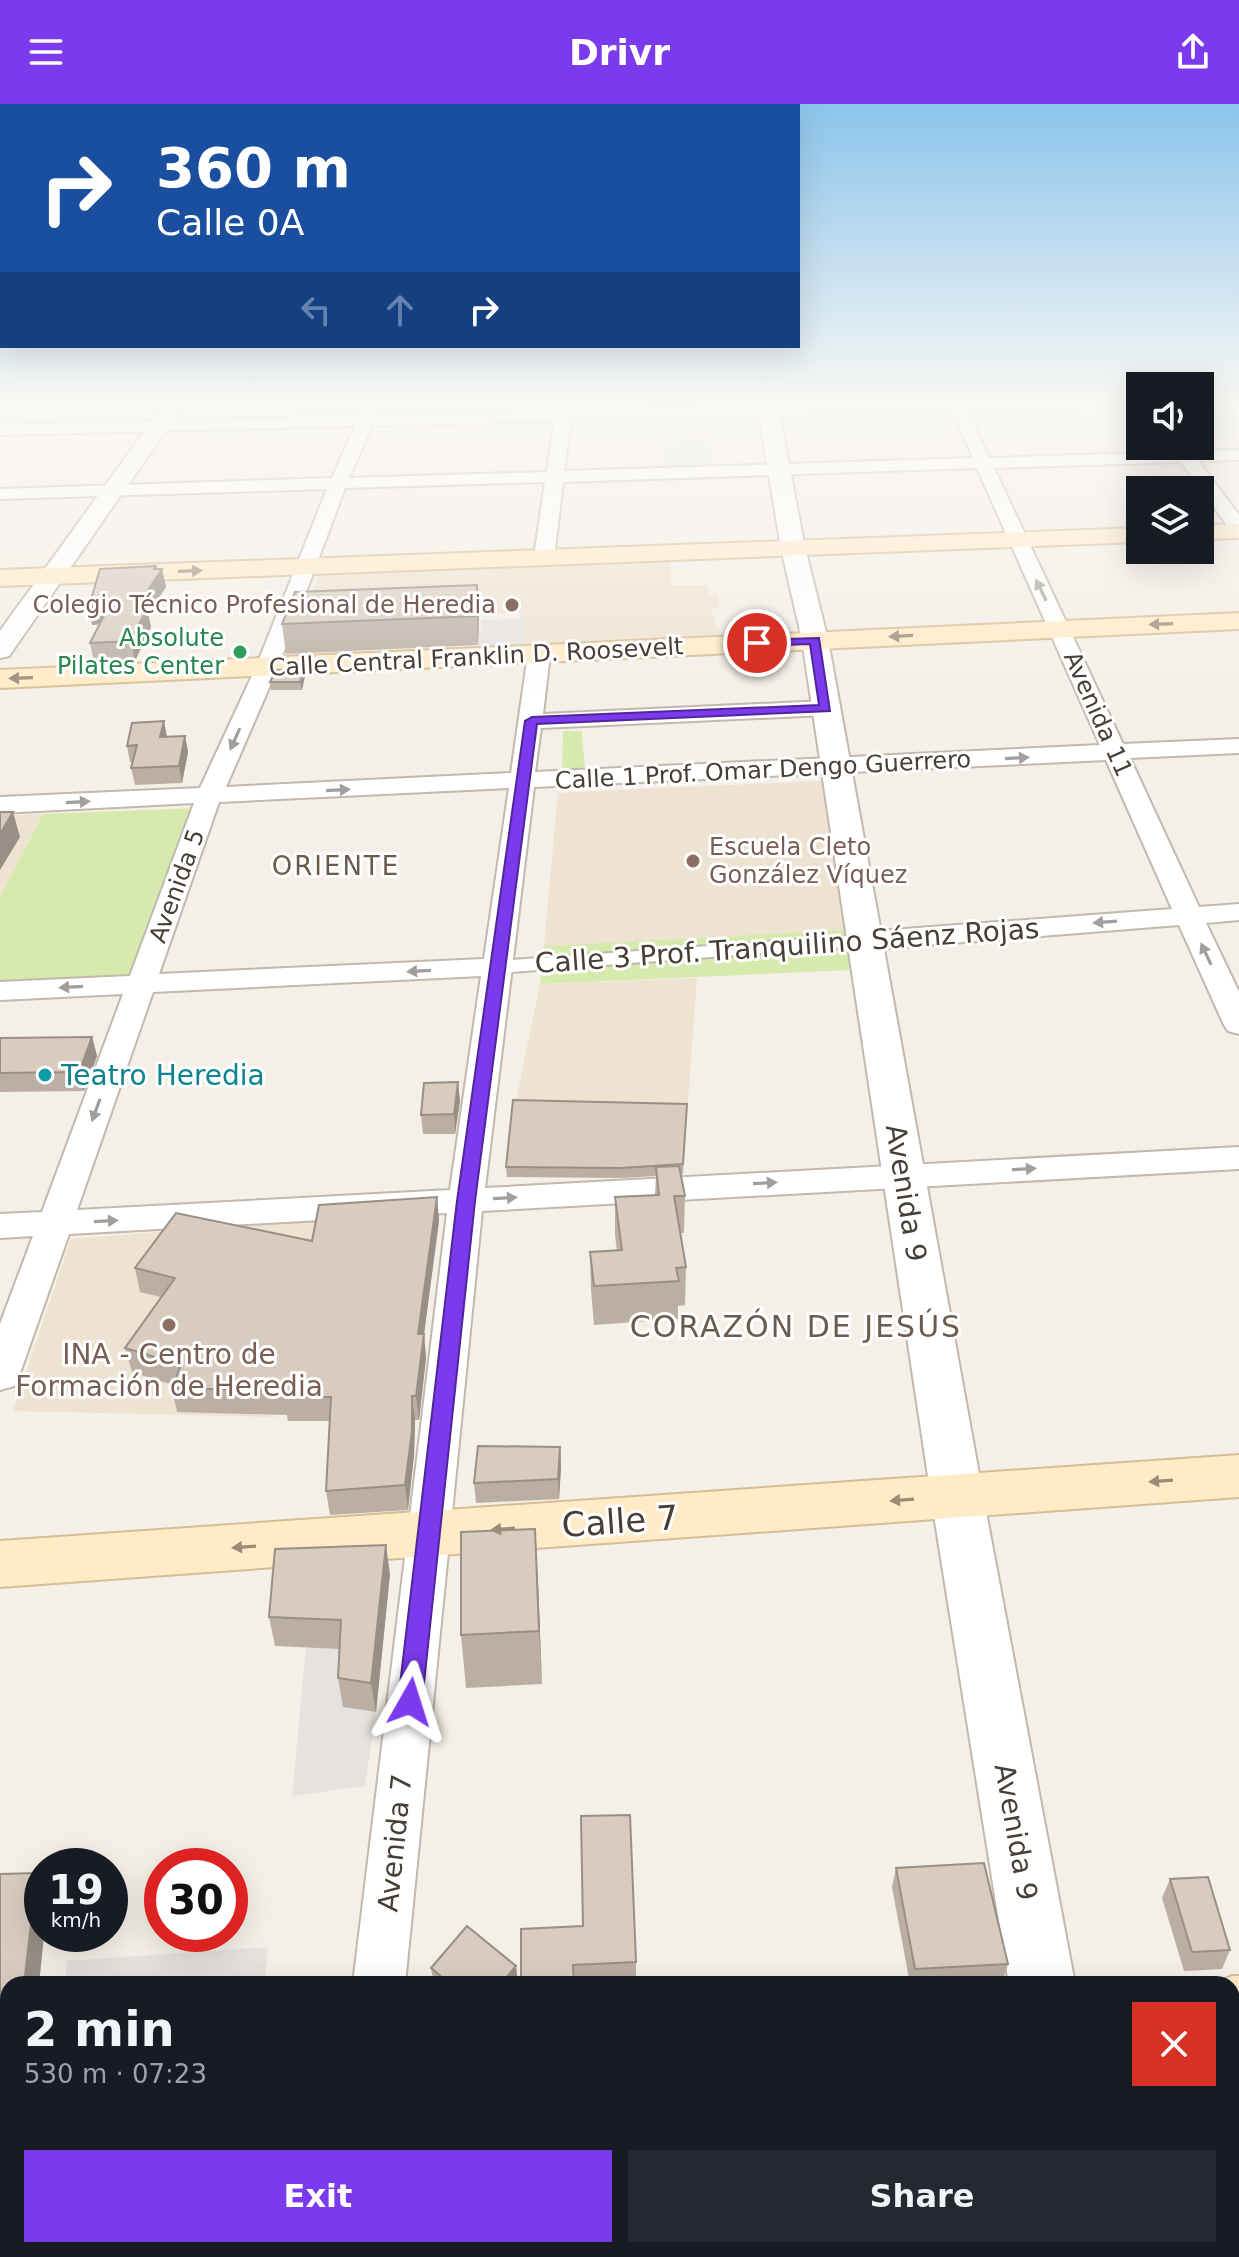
<!DOCTYPE html>
<html lang="en">
<head>
<meta charset="utf-8">
<style>
  body { margin:0; font-family:"DejaVu Sans",sans-serif; background:#242831; color:#f1f3f6; height:100vh; display:flex; flex-direction:column; font-size:30px; white-space:nowrap }
  * { box-sizing:border-box; margin:0 }
  p { font-size:26px; color:#9ea1a6 }
  .icon { flex:none; width:44px; height:44px; fill:none; stroke:currentColor; stroke-width:2; stroke-linecap:round; stroke-linejoin:round }
  .map { position:relative; flex:1; overflow:hidden }
  .drawer { position:absolute; left:0px; top:1872px; width:1240px; height:282px; display:flex; flex-direction:column; background:#171b24; border-radius:24px 24px 0 0; box-shadow:0 8px 32px #0002 }
  .drawer>* { flex:none }
  .banner { position:absolute; left:0px; top:0px; width:800px; height:244px; box-shadow:0 8px 32px #0002; background:#1a4fa0; color:#fff; overflow:hidden }
  .tools { position:absolute; left:1126px; top:268px; display:grid; gap:16px }
  .tools a { display:grid; place-items:center; width:88px; height:88px; border-radius:0px; background:#171b24; box-shadow:0 8px 32px #0002; font-size:40px }
  .speed { position:absolute; left:24px; top:1744px; display:flex; gap:16px; font-size:40px; font-weight:700; text-align:center }
  .speed>* { display:grid; place-content:center; width:104px; height:104px; border-radius:50%; background:#171b24; box-shadow:0 8px 32px #0002; line-height:1 }
  .speed small { font-size:20px; font-weight:400 }
  .speed .limit { border:12px solid #d22; background:#fff; color:#111 }
  .pin { position:absolute; display:grid; place-items:center; width:68px; height:68px; color:#fff; margin:-34px; border:4px solid #fff; border-radius:50%; box-shadow:0 2px 8px #0007 }
  .me { position:absolute; width:88px; margin:-44px; rotate:6deg; stroke-linejoin:round; filter:drop-shadow(0 0 6px #0008) }
  .turn { display:flex; align-items:center; gap:28px; height:168px; padding:0 24px; font-size:36px }
  .turn .icon { width:104px; height:104px; stroke-width:2.5 }
  .turn b { display:block; font-size:56px; line-height:68px }
  .lanes { display:flex; align-items:center; height:76px; padding:0 24px; background:#0003; justify-content:center; gap:40px; direction:ltr }
  .lanes .off { opacity:.35 }
  .round { display:grid; place-items:center; flex:none; width:84px; height:84px; border-radius:0px; background:#242831 }
  .overview { display:flex; align-items:center; justify-content:space-between; height:136px; padding:0 24px }
  h1 { font-size:48px; font-weight:600; line-height:60px }
  .cta { display:flex; gap:16px; margin-top:auto; padding:16px 24px }
  .cta a { flex:1; height:92px; border-radius:0px; background:#7c3aed; color:#fff; font-size:32px; font-weight:600; line-height:92px; text-align:center }
  .cta a+a { background:#242831; color:#f1f3f6 }
  header { display:flex; justify-content:space-between; align-items:center; height:104px; padding:0 24px; background:#7c3aed; color:#fff; font-size:36px; font-weight:600 }
  .map>svg:first-child { display:block }
  .education { fill:#eee2d0 }
  .green { fill:#d6eaae }
  .parking { fill:#e5e2df }
  .lines { fill:none; stroke-linecap:round; stroke-linejoin:round }
  .pedestrian-casing { stroke:#c3b8ac; stroke-width:4 }
  .minor-casing { stroke:#c3b8ac; stroke-width:4 }
  .tertiary-casing { stroke:#c3b8ac; stroke-width:4 }
  .secondary-casing { stroke:#d6bd95; stroke-width:4 }
  .pedestrian { fill:#fff; fill-rule:evenodd }
  .minor { fill:#fff; fill-rule:evenodd }
  .tertiary { fill:#fff; fill-rule:evenodd }
  .secondary { fill:#ffebc6; fill-rule:evenodd }
  .wall { fill:#bbafa4 }
  .shaded-wall { fill:#988f86 }
  .building { fill:#d9ccbf; stroke:#988f86; stroke-width:2 }
  .oneway { fill:#9a8c76 }
  .oneway2 { fill:#a39e9a }
  .route { fill:#7c3aed; stroke:#51269a; stroke-width:2 }
  .education-dot { fill:#8d6e63; stroke:#fff; stroke-width:3 }
  .leisure-dot { fill:#2e9e5b; stroke:#fff; stroke-width:3 }
  .culture-dot { fill:#0f9aa8; stroke:#fff; stroke-width:3 }
  .labels { text-anchor:middle; dominant-baseline:central; stroke-width:6; stroke-linejoin:round; paint-order:stroke }
  .far-education-label { font-size:24px; fill:#785e54; stroke:#fff; text-anchor:end }
  .far-leisure-label { font-size:24px; fill:#27864d; stroke:#fff; text-anchor:end }
  .far-street-label { font-size:24px; fill:#473e35; stroke:#fff }
  .far-neighbourhood-label { font-size:26px; letter-spacing:2px; fill:#6b5b4c; stroke:#fff }
  .street-label { font-size:28px; fill:#473e35; stroke:#fff }
  .culture-label { font-size:28px; fill:#0d838f; stroke:#fff; text-anchor:start }
  .education-label { font-size:28px; fill:#785e54; stroke:#fff }
  .neighbourhood-label { font-size:30px; letter-spacing:2px; fill:#6b5b4c; stroke:#fff }
  .near-street-label { font-size:34px; fill:#473e35; stroke:#fff }
</style>
</head>
<body>
<header><svg class="icon" aria-label="menu" viewBox="0 0 24 24"><path d="M4 6h16M4 12h16M4 18h16"/></svg>Drivr<svg class="icon" aria-label="share" viewBox="0 0 24 24"><path d="M12 15V3M7 8l5-5 5 5M5 13v7h14v-7"/></svg></header>
<div class="map">
<svg width="1239" height="2153" viewBox="0 0 1239 2153">
  <rect width="100%" height="100%" fill="#f4efe7"/>
  <!-- education -->
  <path class="education" d="M 671,455 L 671,481 L 708,481 L 709,491 L 718,491 L 719,504 L 711,505 L 720,533 L 524,544 L 524,508 L 297,517 L 321,469 Z
    M 821,677 L 844,826 L 544,842 L 558,689 Z
    M 43,710 L 0,793 L 0,712 Z
    M 697,874 L 687,1010 L 514,1006 L 540,880 Z
    M 319,1115 L 276,1313 L 13,1307 L 71,1135 Z"/>
  <!-- green -->
  <path class="green" d="M 563,627 L 582,627 L 585,668 L 562,669 Z
    M 198,704 L 135,874 L 0,880 L 0,793 L 43,710 Z
    M 844,826 L 852,866 L 540,880 L 544,842 Z"/>
  <!-- parking -->
  <path class="parking" d="M 709,335 L 715,362 L 666,364 L 664,337 Z
    M 520,508 L 525,508 L 524,544 L 478,547 L 477,526 L 482,526 L 481,516 L 520,515 Z
    M 306,1544 L 346,1545 L 343,1603 L 376,1608 L 365,1682 L 292,1692 Z
    M 268,1843 L 264,1880 L 65,1880 L 67,1857 Z"/>
  <g class="lines">
    <!-- pedestrian casing -->
    <g class="pedestrian-casing">
      <path id="pedestrian" d="M 864,831 L 871,833 L 874,837 L 871,841 L 497,869 L 487,863 L 497,857 Z"/>
    </g>
    <!-- minor casing -->
    <g class="minor-casing">
      <path id="minor" d="M 366,299 L 380,299 L 376,312 L 556,307 L 557,299 L 573,299 L 572,307 L 875,299 L 1083,299 L 1075,304 L 967,306 L 989,354 L 1174,348 L 1170,342 L 1187,342 L 1191,347 L 1239,346 L 1239,356 L 1198,357 L 1239,411 L 1239,430 L 1232,428 L 1181,358 L 994,364 L 1123,640 L 1239,635 L 1239,649 L 1130,654 L 1199,803 L 1239,800 L 1239,816 L 1206,819 L 1239,888 L 1239,930 L 1228,927 L 1224,921 L 1179,821 L 864,846 L 854,843 L 850,837 L 854,831 L 864,828 L 1172,805 L 1106,656 L 534,683 L 485,1084 L 1239,1043 L 1239,1065 L 482,1107 L 405,1880 L 353,1880 L 447,1109 L 69,1130 L 19,1272 L 14,1282 L 0,1286 L 0,1220 L 33,1132 L 0,1134 L 0,1110 L 42,1108 L 123,890 L 0,896 L 0,878 L 130,872 L 194,699 L 0,709 L 0,693 L 200,684 L 256,563 L 327,385 L 0,395 L 0,385 L 332,374 L 355,322 L 0,331 L 0,321 L 360,312 ZM 952,307 L 973,354 L 564,367 L 571,316 ZM 554,317 L 547,368 L 349,374 L 372,322 ZM 977,364 L 1100,641 L 535,668 L 541,624 L 826,611 L 834,609 L 837,604 L 834,599 L 826,597 L 543,610 L 550,550 L 539,544 L 528,550 L 511,669 L 226,683 L 278,563 L 345,384 L 545,378 L 534,453 L 544,459 L 554,453 L 563,378 ZM 509,684 L 484,855 L 159,870 L 219,698 ZM 481,872 L 450,1086 L 77,1106 L 153,888 Z
        M 1063,2146 L 1123,2146 L 1125,2153 L 1065,2153 Z"/>
    </g>
    <!-- tertiary casing -->
    <g class="tertiary-casing">
      <path id="tertiary" d="M 165,299 L 185,299 L 9,552 L 0,554 L 0,527 Z
        M 757,299 L 777,299 L 805,444 L 828,536 L 983,1392 L 1075,1880 L 1009,1880 L 931,1392 L 802,536 L 781,444 Z"/>
    </g>
    <!-- secondary casing -->
    <g class="secondary-casing">
      <path id="secondary" d="M 1239,420 L 1239,434 L 1200,435 L 1200,421 Z
        M 1140,424 L 1140,438 L 0,482 L 0,466 Z
        M 1239,509 L 1239,525 L 0,584 L 0,566 Z
        M 1239,1351 L 1239,1393 L 0,1483 L 0,1437 Z
        M 1232,1872 L 1239,1872 L 1239,1942 L 1232,1942 L 1232,1880 L 1214,1880 Z
        M 8,1996 L 8,2070 L 0,2071 L 0,1997 Z"/>
    </g>
    <!-- pedestrian -->
    <use href="#pedestrian" class="pedestrian"/>
    <!-- minor -->
    <use href="#minor" class="minor"/>
    <!-- tertiary -->
    <use href="#tertiary" class="tertiary"/>
    <!-- secondary -->
    <use href="#secondary" class="secondary"/>
  </g>
  <!-- wall -->
  <path class="wall" d="M 156,462 L 157,465 L 162,465 L 166,483 L 148,510 L 151,523 L 135,557 L 94,559 L 90,539 L 100,520 L 92,521 Z
    M 477,481 L 479,509 L 478,541 L 286,550 L 282,520 Z
    M 305,572 L 302,586 L 271,586 L 270,578 Z
    M 167,632 L 185,632 L 188,648 L 182,679 L 135,681 L 131,664 L 133,658 L 130,658 L 127,642 Z
    M 92,933 L 97,952 L 84,987 L 0,988 L 0,934 Z
    M 460,997 L 455,1030 L 423,1030 L 421,1011 Z
    M 687,1000 L 683,1070 L 681,1070 L 685,1092 L 684,1129 L 680,1129 L 686,1163 L 685,1201 L 678,1202 L 678,1215 L 594,1221 L 591,1186 L 590,1148 L 617,1147 L 615,1131 L 615,1093 L 655,1091 L 656,1072 L 621,1074 L 507,1073 L 506,1063 Z
    M 437,1093 L 439,1117 L 424,1230 L 426,1254 L 419,1316 L 415,1316 L 414,1351 L 408,1406 L 330,1411 L 326,1387 L 330,1317 L 288,1317 L 287,1311 L 177,1308 L 172,1284 L 173,1281 L 132,1268 L 125,1244 L 161,1193 L 140,1188 L 135,1164 L 312,1137 Z
    M 560,1343 L 561,1363 L 559,1395 L 476,1399 L 474,1379 Z
    M 390,1470 L 376,1608 L 343,1603 L 338,1574 L 339,1545 L 275,1542 L 269,1513 Z
    M 538,1479 L 542,1580 L 466,1584 L 461,1531 Z
    M 896,1764 L 1008,1860 L 1002,1879 L 910,1880 L 892,1783 Z
    M 0,1770 L 42,1830 L 44,1830 L 39,1880 L 8,1880 L 8,1941 L 0,1942 Z
    M 1170,1775 L 1230,1846 L 1222,1865 L 1184,1867 L 1162,1794 Z
    M 521,1825 L 636,1858 L 636,1874 L 574,1876 Z
    M 516,1862 L 518,1880 L 434,1880 L 431,1864 Z
    M 747,2146 L 861,2146 L 862,2153 L 748,2153 Z"/>
  <!-- shaded-wall -->
  <path class="shaded-wall" d="M 156,462 L 158,471 L 162,465 L 166,483 L 148,510 L 151,523 L 135,557 L 131,537 L 136,504 Z
    M 477,481 L 479,509 L 478,541 L 477,512 Z
    M 110,500 L 114,519 L 92,521 L 89,502 Z
    M 304,565 L 305,572 L 302,586 L 300,578 Z
    M 164,617 L 167,633 L 160,633 Z
    M 185,632 L 188,648 L 182,679 L 179,662 Z
    M 13,708 L 20,733 L 0,766 L 0,730 Z
    M 92,933 L 97,952 L 84,987 L 79,968 Z
    M 458,978 L 460,997 L 455,1030 L 454,1010 Z
    M 437,1093 L 439,1117 L 424,1230 L 426,1254 L 419,1316 L 416,1292 L 418,1230 Z
    M 412,1292 L 415,1316 L 414,1351 L 408,1406 L 405,1381 Z
    M 560,1343 L 561,1363 L 559,1395 L 558,1375 Z
    M 535,1425 L 538,1479 L 542,1580 L 539,1527 Z
    M 386,1441 L 390,1470 L 376,1608 L 371,1579 Z
    M 37,1769 L 42,1780 L 42,1830 L 44,1830 L 39,1880 L 24,1880 Z
    M 516,1862 L 518,1880 L 501,1880 Z
    M 206,2146 L 214,2146 L 213,2153 L 205,2153 Z"/>
  <!-- building -->
  <path class="building" d="M 156,462 L 154,465 L 162,465 L 136,504 L 147,504 L 131,537 L 90,539 L 110,500 L 89,502 L 100,465 Z
    M 477,481 L 477,512 L 282,520 L 295,488 Z
    M 304,565 L 300,578 L 270,578 L 276,566 Z
    M 164,617 L 160,633 L 185,632 L 179,662 L 131,664 L 137,641 L 127,642 L 132,619 Z
    M 0,708 L 13,708 L 0,730 Z
    M 92,933 L 79,968 L 0,969 L 0,934 Z
    M 458,978 L 454,1010 L 421,1011 L 424,979 Z
    M 513,996 L 687,1000 L 683,1060 L 621,1064 L 506,1063 Z
    M 679,1062 L 685,1092 L 674,1092 L 686,1163 L 676,1164 L 679,1177 L 594,1182 L 590,1148 L 622,1146 L 615,1093 L 659,1091 L 656,1063 Z
    M 437,1093 L 418,1230 L 424,1230 L 416,1292 L 412,1292 L 412,1327 L 405,1381 L 326,1387 L 331,1293 L 284,1293 L 285,1287 L 172,1284 L 181,1261 L 125,1244 L 175,1174 L 135,1164 L 176,1109 L 312,1137 L 319,1101 Z
    M 478,1342 L 560,1343 L 558,1375 L 474,1379 Z
    M 535,1425 L 539,1527 L 461,1531 L 461,1428 Z
    M 386,1441 L 371,1579 L 338,1574 L 341,1516 L 269,1513 L 275,1445 Z
    M 630,1711 L 636,1858 L 573,1861 L 574,1880 L 521,1880 L 521,1825 L 583,1822 L 581,1712 Z
    M 984,1759 L 1008,1860 L 915,1865 L 896,1764 Z
    M 37,1769 L 24,1880 L 8,1880 L 8,1915 L 0,1916 L 0,1770 Z
    M 1208,1773 L 1230,1846 L 1192,1848 L 1170,1775 Z
    M 467,1822 L 516,1862 L 501,1880 L 450,1880 L 431,1864 Z
    M 20,2146 L 206,2146 L 205,2153 L 18,2153 Z
    M 753,2146 L 861,2146 L 862,2153 L 753,2153 Z"/>
  <!-- one-way arrows -->
  <defs><path id="oneway-solid" d="M-6-.8H1V-3.2L6.5 0L1 3.2V.8H-6Z" transform="scale(2)"/></defs>
  <g class="oneway">
    <use href="#oneway-solid" transform="translate(190 467) rotate(-2)"/>
    <use href="#oneway-solid" transform="translate(1161 520) rotate(178)"/>
    <use href="#oneway-solid" transform="translate(901 532) rotate(177)"/>
    <use href="#oneway-solid" transform="translate(21 574) rotate(178)"/>
    <use href="#oneway-solid" transform="translate(1161 1377) rotate(176)"/>
    <use href="#oneway-solid" transform="translate(902 1396) rotate(176)"/>
    <use href="#oneway-solid" transform="translate(503 1425) rotate(176)"/>
    <use href="#oneway-solid" transform="translate(244 1443) rotate(176)"/>
  </g>
  <g class="oneway2">
    <use href="#oneway-solid" transform="translate(1041 486) rotate(-116)"/>
    <use href="#oneway-solid" transform="translate(235 635) rotate(114)"/>
    <use href="#oneway-solid" transform="translate(1017 654) rotate(-3)"/>
    <use href="#oneway-solid" transform="translate(338 686) rotate(-3)"/>
    <use href="#oneway-solid" transform="translate(78 698) rotate(-3)"/>
    <use href="#oneway-solid" transform="translate(1105 818) rotate(176)"/>
    <use href="#oneway-solid" transform="translate(1206 850) rotate(-115)"/>
    <use href="#oneway-solid" transform="translate(419 867) rotate(177)"/>
    <use href="#oneway-solid" transform="translate(71 883) rotate(177)"/>
    <use href="#oneway-solid" transform="translate(96 1006) rotate(110)"/>
    <use href="#oneway-solid" transform="translate(1024 1065) rotate(-3)"/>
    <use href="#oneway-solid" transform="translate(765 1079) rotate(-3)"/>
    <use href="#oneway-solid" transform="translate(505 1094) rotate(-3)"/>
    <use href="#oneway-solid" transform="translate(106 1117) rotate(-3)"/>
  </g>
  <!-- sky -->
  <linearGradient id="sky" x2="0" y2="1"><stop stop-color="#8bc4ec"/><stop offset="0.5" stop-color="#faf8f4"/><stop offset="1" stop-color="#faf8f4" stop-opacity="0"/></linearGradient>
  <rect width="1239" height="601" fill="url(#sky)"/>
  <!-- route -->
  <path class="route" d="M 819,534 L 830,607 L 537,620 L 475,1097 L 422,1598 L 419,1606 L 410,1609 L 401,1606 L 398,1598 L 457,1097 L 525,617 L 532,613 L 819,601 L 810,540 L 757,542 L 751,539 L 757,536 Z"/>
  <!-- markers -->
  <g class="education-dot">
    <circle cx="512" cy="501" r="8"/>
    <circle cx="693" cy="757" r="8"/>
    <circle cx="169" cy="1221" r="8"/>
  </g>
  <circle class="leisure-dot" cx="240" cy="548" r="8"/>
  <circle class="culture-dot" cx="45" cy="971" r="8"/>
  <g class="labels">
    <!-- far-education labels -->
    <g class="far-education-label">
      <text x="496" y="501">Colegio Técnico Profesional de Heredia</text>
      <text x="709" y="743" text-anchor="start">Escuela Cleto<tspan x="709" dy="28">González Víquez</tspan></text>
    </g>
    <!-- far-leisure labels -->
    <g class="far-leisure-label">
      <text x="224" y="534">Absolute<tspan x="224" dy="28">Pilates Center</tspan></text>
    </g>
    <!-- far-street labels -->
    <g class="far-street-label">
      <text transform="translate(476 553) rotate(-3)">Calle Central Franklin D. Roosevelt</text>
      <text transform="translate(1098 610) rotate(66)">Avenida 11</text>
      <text transform="translate(763 666) rotate(-3)">Calle 1 Prof. Omar Dengo Guerrero</text>
      <text transform="translate(177 782) rotate(-70)">Avenida 5</text>
    </g>
    <!-- far-neighbourhood labels -->
    <g class="far-neighbourhood-label">
      <text x="336" y="762">ORIENTE</text>
    </g>
    <!-- street labels -->
    <g class="street-label">
      <text transform="translate(787 842) rotate(-4)">Calle 3 Prof. Tranquilino Sáenz Rojas</text>
      <text transform="translate(906 1089) rotate(81)">Avenida 9</text>
      <text transform="translate(1016 1728) rotate(80)">Avenida 9</text>
      <text transform="translate(395 1739) rotate(-84)">Avenida 7</text>
    </g>
    <!-- culture labels -->
    <g class="culture-label">
      <text x="61" y="971">Teatro Heredia</text>
    </g>
    <!-- education labels -->
    <g class="education-label">
      <text x="169" y="1250">INA - Centro de<tspan x="169" dy="32">Formación de Heredia</tspan></text>
    </g>
    <!-- neighbourhood labels -->
    <g class="neighbourhood-label">
      <text x="796" y="1222">CORAZÓN DE JESÚS</text>
    </g>
    <!-- near-street labels -->
    <g class="near-street-label">
      <text transform="translate(620 1417) rotate(-4)">Calle 7</text>
    </g>
  </g>
</svg>
<div class="tools">
<a><svg class="icon" aria-label="sound" viewBox="0 0 24 24"><path d="M4 9h4l5-4v14l-5-4H4zM17 9q2 3 0 6"/></svg></a>
<a><svg class="icon" aria-label="layers" viewBox="0 0 24 24"><path d="M12 4l9 5-9 5-9-5zM3 14l9 5 9-5"/></svg></a>
</div>
<div class="speed"><div>19<small>km/h</small></div><div class="limit">30</div></div>
<div class="pin" style="left:757px;top:539px;background:#d93025"><svg class="icon" aria-label="arrive" viewBox="0 0 24 24"><path d="M6 21V4h12l-3 4 3 4H6"/></svg></div>
<svg class="me" style="left:410px;top:1598px" viewBox="-20 -20 40 40"><path d="M0-17L14 15 0 8-14 15z" fill="#7c3aed" stroke="#fff" stroke-width="4"/></svg>
<div class="banner">
<div class="turn"><svg class="icon" aria-label="right" viewBox="0 0 24 24"><path d="M7 20v-9h11M14 6l5 5-5 5"/></svg><div><b>360 m</b>Calle 0A</div></div>
<div class="lanes"><svg class="icon off" aria-label="left" viewBox="0 0 24 24"><path d="M17 20v-9H6M10 6l-5 5 5 5"/></svg><svg class="icon off" aria-label="ahead" viewBox="0 0 24 24"><path d="M12 20V5M6 11l6-6 6 6"/></svg><svg class="icon" aria-label="right" viewBox="0 0 24 24"><path d="M7 20v-9h11M14 6l5 5-5 5"/></svg></div>
</div>
<section class="drawer">
<div class="overview"><div><h1>2 min</h1><p>530 m · 07:23</p></div><a class="round" style="background:#d93025;color:#fff"><svg class="icon" aria-label="close" viewBox="0 0 24 24"><path d="M6 6l12 12M18 6L6 18"/></svg></a></div>
<div class="cta"><a>Exit</a><a>Share</a></div>
</section>
</div>
</body>
</html>
